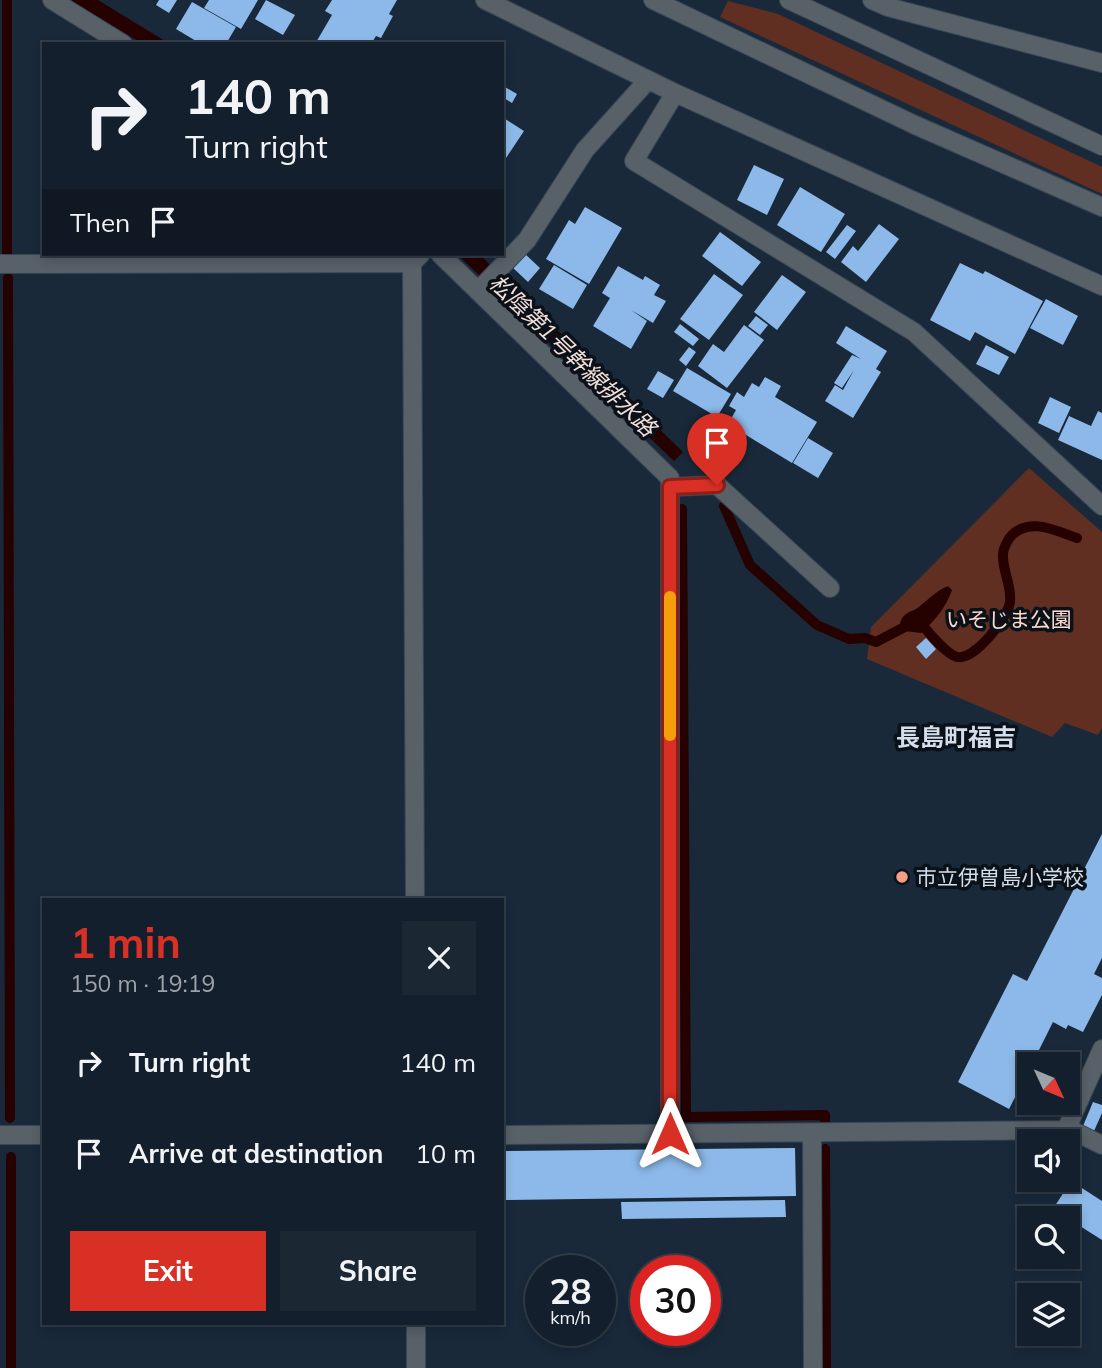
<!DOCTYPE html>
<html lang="en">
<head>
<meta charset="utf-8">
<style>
  body { margin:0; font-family:Mulish,"Noto Sans JP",sans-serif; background:#1c2734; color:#f1f3f6; height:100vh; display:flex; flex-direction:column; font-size:26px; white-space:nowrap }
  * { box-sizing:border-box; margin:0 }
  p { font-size:23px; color:#9da2a9 }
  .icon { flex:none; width:38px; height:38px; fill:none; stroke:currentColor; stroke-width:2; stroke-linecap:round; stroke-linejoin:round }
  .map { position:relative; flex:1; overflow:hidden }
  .panel { position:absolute; left:42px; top:898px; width:462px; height:427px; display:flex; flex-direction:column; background:#131f2c; border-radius:0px; box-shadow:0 4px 10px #0003,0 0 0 2px #323d48 }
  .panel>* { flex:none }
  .top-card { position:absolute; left:42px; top:42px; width:462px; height:214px; border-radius:0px; box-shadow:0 4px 10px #0003,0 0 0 2px #323d48; background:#131f2c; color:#f1f3f6; overflow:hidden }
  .needle { width:46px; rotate:134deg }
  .buttons { position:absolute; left:1017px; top:1052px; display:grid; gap:14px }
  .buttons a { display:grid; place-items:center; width:63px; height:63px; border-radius:0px; background:#131f2c; box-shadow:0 4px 10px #0003,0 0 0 2px #323d48; font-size:35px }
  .speed { position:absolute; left:525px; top:1255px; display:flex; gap:14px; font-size:35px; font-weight:700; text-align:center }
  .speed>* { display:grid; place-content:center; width:91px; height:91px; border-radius:50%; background:#131f2c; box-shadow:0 4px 10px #0003,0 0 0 2px #323d48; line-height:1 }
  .speed small { font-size:18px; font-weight:400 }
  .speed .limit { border:10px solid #d22; background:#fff; color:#111 }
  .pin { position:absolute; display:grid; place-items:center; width:60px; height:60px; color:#fff; margin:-72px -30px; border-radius:50% 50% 50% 0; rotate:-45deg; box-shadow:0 0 7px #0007 }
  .pin .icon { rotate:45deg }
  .me { position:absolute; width:77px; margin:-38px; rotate:0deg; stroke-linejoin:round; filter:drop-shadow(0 0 5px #0008) }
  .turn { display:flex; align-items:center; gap:24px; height:147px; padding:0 28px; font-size:32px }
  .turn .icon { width:91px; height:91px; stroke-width:2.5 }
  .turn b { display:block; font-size:49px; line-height:60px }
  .then { display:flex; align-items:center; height:66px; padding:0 28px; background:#0003; gap:14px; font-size:26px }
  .round { display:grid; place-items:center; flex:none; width:74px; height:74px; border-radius:0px; background:#1c2734 }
  .summary { display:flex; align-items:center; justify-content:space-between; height:119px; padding:0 28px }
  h1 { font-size:42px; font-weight:700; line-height:52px; color:#d93025 }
  .primary-button { display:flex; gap:14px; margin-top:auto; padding:14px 28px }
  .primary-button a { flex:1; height:80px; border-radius:0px; background:#d93025; color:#fff; font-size:28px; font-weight:700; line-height:80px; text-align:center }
  .primary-button a+a { background:#1c2734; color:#f1f3f6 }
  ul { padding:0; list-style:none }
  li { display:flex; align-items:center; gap:21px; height:91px; padding:0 28px }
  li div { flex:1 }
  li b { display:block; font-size:26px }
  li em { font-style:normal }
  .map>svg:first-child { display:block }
  .green { fill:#612f21 }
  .water { fill:#250100 }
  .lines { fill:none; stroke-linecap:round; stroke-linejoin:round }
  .stream { stroke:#250100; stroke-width:10 }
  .building { fill:#8cb9e9 }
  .service-casing { stroke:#374656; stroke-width:20 }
  .minor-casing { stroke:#374656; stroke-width:20 }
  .tertiary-casing { stroke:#374656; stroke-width:20 }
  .service { stroke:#586068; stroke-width:18 }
  .minor { stroke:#586068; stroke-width:18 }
  .tertiary { stroke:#586068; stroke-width:18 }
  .route-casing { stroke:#8d1f18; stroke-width:18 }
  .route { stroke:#d93025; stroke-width:12 }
  .slow { stroke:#f59e0b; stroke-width:12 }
  .poi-dot { fill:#f49e86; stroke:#0a1118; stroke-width:2.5 }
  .labels { text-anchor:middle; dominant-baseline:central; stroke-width:7; stroke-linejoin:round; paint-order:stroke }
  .park-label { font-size:21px; fill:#fed8cc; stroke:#0a1118 }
  .poi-label { font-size:21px; fill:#d4deea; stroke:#0a1118; text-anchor:start }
  .water-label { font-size:23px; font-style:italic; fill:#f3dfda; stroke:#0a1118 }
  .quarter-label { font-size:24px; font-weight:bold; fill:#d4deea; stroke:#0a1118 }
</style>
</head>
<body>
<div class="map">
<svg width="1102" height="1368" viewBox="0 0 1102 1368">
  <rect width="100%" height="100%" fill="#19293a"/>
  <!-- green -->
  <path class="green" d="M 728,1 L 778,14 L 1102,167 L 1102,194 L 720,17 Z
    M 1029,468 L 1102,532 L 1102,728 L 1098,735 L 1065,723 L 1052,737 L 867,659 L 871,627 Z"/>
  <!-- water -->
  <path class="water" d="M 70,0 L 98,0 L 170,44 L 143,44 Z
    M 457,254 L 479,254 L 683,452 L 674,461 Z
    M 948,586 L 952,590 C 946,607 935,621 921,633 L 905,631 L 900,624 C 903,611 912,613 920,606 C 930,598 936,591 948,586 Z"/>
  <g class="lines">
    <!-- stream -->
    <path class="stream" d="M 7,0 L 7,252
      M 8,278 L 10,1118
      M 724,506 L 750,565 L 817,625 L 849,639 L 865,638 L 876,642 L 918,620 C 926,629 945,654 957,657 C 974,661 1008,618 1010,602 C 1012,585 1002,571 1003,554 C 1003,549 1008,539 1012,535 C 1031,517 1056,531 1077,538
      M 682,509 L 686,1117 L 825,1115 L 825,1123
      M 825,1149 L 826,1368
      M 11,1157 L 11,1368"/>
  </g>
  <!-- building -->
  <path class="building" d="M 159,0 L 177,0 L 169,13 L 156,5 Z
    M 209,0 L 258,0 L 241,29 L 204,8 Z
    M 266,0 L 295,15 L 283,35 L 255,19 Z
    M 332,0 L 397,0 L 389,14 L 393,16 L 381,38 L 376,36 L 371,44 L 315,44 L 332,15 L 325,11 Z
    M 192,2 L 236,27 L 226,44 L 201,44 L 176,29 Z
    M 505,87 L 517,94 L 512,103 L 502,97 Z
    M 502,117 L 524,131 L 502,164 Z
    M 754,165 L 784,179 L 767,215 L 737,200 Z
    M 800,187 L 845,214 L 821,252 L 777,225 Z
    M 585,207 L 622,228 L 589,284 L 546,259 L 569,220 L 575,224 Z
    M 879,224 L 899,239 L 866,282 L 841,262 L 853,246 L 858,251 Z
    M 847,225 L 856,231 L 835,259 L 826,252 Z
    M 720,232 L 761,262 L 742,286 L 702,256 Z
    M 524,253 L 540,268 L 528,282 L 511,266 Z
    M 960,263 L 983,274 L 985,271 L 1043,301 L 1015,354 L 975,332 L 970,341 L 930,320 Z
    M 554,265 L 587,285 L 573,309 L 539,289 Z
    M 618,266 L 643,280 L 645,276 L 660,285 L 654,295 L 666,301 L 653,323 L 631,310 L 647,321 L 631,349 L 593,326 L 610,298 L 602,293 Z
    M 714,274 L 743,295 L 709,340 L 680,319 Z
    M 782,275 L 806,292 L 777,330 L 754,312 Z
    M 1046,299 L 1078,316 L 1063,345 L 1030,328 Z
    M 756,316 L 768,325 L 760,335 L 748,326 Z
    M 680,324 L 699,339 L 693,346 L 674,332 Z
    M 744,325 L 764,340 L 727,388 L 698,366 L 713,344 L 724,352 Z
    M 846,326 L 887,351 L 876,369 L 881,372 L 853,418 L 825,401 L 835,385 L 843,390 L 854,370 L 842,388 L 834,383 L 852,355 L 861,359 L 836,343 Z
    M 986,345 L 1009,357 L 999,375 L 976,364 Z
    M 689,347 L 696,352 L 686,366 L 679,360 Z
    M 687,368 L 731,394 L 717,417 L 673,391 Z
    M 658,371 L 674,380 L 663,398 L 647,389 Z
    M 765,377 L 781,386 L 775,397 L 817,422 L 792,463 L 728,424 L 736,410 L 729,406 L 737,392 L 744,397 L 752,383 L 759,387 Z
    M 1050,397 L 1071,407 L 1059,433 L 1038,423 Z
    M 1098,411 L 1102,413 L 1102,460 L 1058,440 L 1069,416 L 1091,426 Z
    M 808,438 L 833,453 L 818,478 L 793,463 Z
    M 926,638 L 936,649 L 926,659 L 916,647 Z
    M 1102,834 L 1102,958 L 1094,974 L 1102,978 L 1102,995 L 1083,1032 L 1068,1025 L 1066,1029 L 1053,1022 L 1032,1064 L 1029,1064 L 1029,1070 L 1009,1109 L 958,1082 L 1013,974 L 1027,981 Z
    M 1093,1102 L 1102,1105 L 1102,1113 L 1094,1131 L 1083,1126 Z
    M 795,1148 L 796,1196 L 502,1200 L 502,1151 Z
    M 1071,1181 L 1102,1201 L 1102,1240 L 1053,1209 Z
    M 785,1200 L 786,1217 L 622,1219 L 621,1202 Z"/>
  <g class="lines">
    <!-- service casing -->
    <g class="service-casing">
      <path id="service" d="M 789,0 L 1102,146
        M 872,0 L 888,7 L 1102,63
        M 478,291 L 527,240 L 585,150 L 648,80
        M 670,487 L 717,485 L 830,588
        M 1067,1128 L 1102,1145"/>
    </g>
    <!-- minor casing -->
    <g class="minor-casing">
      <path id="minor" d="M 52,0 L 123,44
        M 485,0 L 675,93 L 1102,286
        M 675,93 L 634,161 L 914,332 L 1102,506
        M 440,254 L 670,478 L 670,1134
        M 412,263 L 415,900
        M 0,264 L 412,263 L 421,254
        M 812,1134 L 813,1368
        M 0,1135 L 44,1135
        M 502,1135 L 1066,1130 L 1102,1049
        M 416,1368 L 416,1323"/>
    </g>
    <!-- tertiary casing -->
    <g class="tertiary-casing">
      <path id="tertiary" d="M 653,0 L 915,125 L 1102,207"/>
    </g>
    <!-- service -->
    <use href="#service" class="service"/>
    <!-- minor -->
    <use href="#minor" class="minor"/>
    <!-- tertiary -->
    <use href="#tertiary" class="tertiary"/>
  </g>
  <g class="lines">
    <!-- route casing -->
    <g class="route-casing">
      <path id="route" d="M 670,1134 L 670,487 L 717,485"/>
    </g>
    <!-- route -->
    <use href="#route" class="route"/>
    <!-- slow -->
    <path class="slow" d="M 670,597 L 670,735"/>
  </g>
  <!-- markers -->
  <circle class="poi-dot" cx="902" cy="877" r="7"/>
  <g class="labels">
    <!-- park labels -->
    <g class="park-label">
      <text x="1009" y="619">いそじま公園</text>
    </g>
    <!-- poi labels -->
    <g class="poi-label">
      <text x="916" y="877">市立伊曽島小学校</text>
    </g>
    <!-- water labels -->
    <g class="water-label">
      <text transform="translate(573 355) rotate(44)">松陰第1号幹線排水路</text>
    </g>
    <!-- quarter labels -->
    <g class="quarter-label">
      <text x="956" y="737">長島町福吉</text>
    </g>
  </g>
</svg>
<div class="buttons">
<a><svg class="needle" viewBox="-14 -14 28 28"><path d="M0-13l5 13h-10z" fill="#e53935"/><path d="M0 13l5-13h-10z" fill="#9da2a9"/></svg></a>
<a><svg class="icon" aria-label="sound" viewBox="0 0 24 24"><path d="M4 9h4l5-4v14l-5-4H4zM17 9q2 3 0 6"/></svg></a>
<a><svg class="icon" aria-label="search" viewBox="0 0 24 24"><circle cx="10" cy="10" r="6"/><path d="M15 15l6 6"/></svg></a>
<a><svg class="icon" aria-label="layers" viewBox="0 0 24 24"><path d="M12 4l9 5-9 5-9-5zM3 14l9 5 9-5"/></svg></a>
</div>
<div class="speed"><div>28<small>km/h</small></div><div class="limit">30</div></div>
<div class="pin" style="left:717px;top:485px;background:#d93025"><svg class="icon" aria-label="arrive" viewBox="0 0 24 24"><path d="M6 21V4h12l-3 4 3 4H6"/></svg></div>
<svg class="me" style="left:670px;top:1134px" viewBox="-20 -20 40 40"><path d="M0-17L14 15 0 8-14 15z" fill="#d93025" stroke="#fff" stroke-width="4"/></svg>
<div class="top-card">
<div class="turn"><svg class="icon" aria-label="right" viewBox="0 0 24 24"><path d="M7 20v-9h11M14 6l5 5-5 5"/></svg><div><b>140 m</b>Turn right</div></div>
<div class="then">Then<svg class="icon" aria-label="arrive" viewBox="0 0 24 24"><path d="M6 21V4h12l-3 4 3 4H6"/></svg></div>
</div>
<section class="panel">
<div class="summary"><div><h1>1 min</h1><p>150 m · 19:19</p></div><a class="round"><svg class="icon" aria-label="close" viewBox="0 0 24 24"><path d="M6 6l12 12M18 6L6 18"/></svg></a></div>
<ul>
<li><svg class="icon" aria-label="right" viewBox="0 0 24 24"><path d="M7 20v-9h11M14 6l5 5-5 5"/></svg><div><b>Turn right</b></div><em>140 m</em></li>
<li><svg class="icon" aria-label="arrive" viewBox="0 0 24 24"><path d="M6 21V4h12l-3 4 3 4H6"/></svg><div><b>Arrive at destination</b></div><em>10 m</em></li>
</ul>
<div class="primary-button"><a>Exit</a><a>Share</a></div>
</section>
</div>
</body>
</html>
